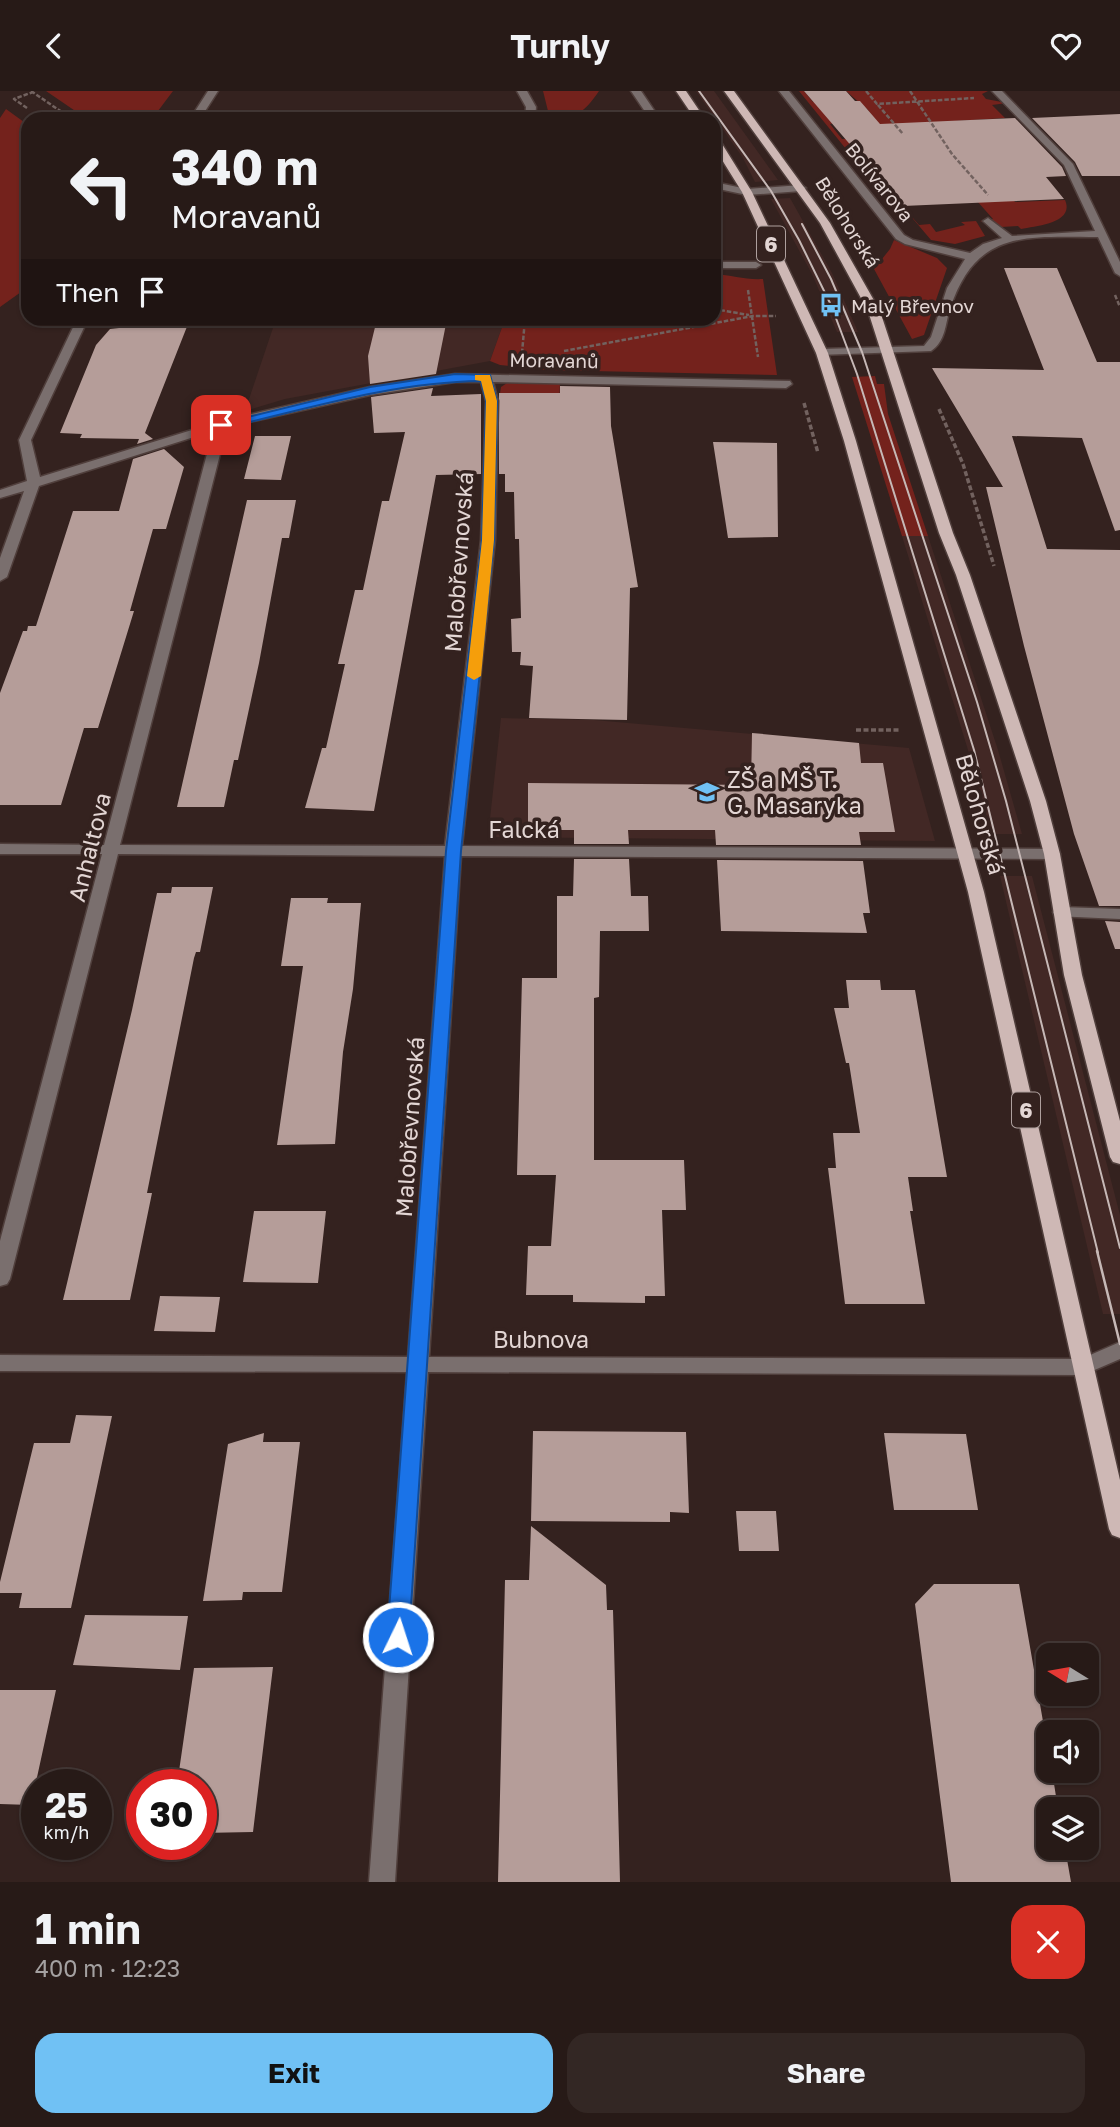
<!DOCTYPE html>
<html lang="en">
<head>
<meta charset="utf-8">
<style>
  body { margin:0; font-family:"Golos Text",sans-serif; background:#332724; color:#f1f3f6; height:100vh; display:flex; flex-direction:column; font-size:26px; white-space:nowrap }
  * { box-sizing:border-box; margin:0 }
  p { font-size:23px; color:#a4a1a1 }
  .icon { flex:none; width:38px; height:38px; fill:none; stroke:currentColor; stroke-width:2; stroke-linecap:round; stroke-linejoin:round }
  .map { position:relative; height:1791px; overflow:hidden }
  .drawer { display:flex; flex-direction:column; background:#271a17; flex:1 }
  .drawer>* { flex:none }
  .top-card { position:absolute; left:21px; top:21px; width:700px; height:214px; border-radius:21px; box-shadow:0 2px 5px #0004,0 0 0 2px #433836; background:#271a17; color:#f1f3f6; overflow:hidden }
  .needle { width:46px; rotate:281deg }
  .buttons { position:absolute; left:1036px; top:1552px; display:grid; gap:14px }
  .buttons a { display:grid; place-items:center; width:63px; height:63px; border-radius:14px; background:#271a17; box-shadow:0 2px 5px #0004,0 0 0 2px #433836; font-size:35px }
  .speed { position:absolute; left:21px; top:1678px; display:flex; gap:14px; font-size:35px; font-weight:700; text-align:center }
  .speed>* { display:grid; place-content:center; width:91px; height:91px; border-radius:50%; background:#271a17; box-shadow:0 2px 5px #0004,0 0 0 2px #433836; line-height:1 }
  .speed small { font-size:18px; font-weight:400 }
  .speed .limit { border:10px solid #d22; background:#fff; color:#111 }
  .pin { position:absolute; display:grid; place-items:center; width:60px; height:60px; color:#fff; margin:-30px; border-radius:14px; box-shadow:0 4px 10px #0006 }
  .me { position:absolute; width:77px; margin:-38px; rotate:4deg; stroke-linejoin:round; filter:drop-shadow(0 0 5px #0008) }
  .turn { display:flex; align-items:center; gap:24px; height:147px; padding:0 35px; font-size:32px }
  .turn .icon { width:91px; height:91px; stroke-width:2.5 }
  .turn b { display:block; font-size:49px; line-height:60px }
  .then { display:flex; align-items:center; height:66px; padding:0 35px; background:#0003; gap:14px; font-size:26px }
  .round { display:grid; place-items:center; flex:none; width:74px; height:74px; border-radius:21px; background:#332724 }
  .head { display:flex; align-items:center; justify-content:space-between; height:119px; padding:0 35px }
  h1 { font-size:42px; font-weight:700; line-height:52px }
  .action { display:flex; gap:14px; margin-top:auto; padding:14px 35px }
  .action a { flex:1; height:80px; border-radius:21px; background:#70c1f4; color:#111; font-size:28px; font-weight:700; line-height:80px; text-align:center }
  .action a+a { background:#332724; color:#f1f3f6 }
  header { display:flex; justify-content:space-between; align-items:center; height:91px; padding:0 35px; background:#271a17; font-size:32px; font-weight:700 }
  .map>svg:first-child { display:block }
  .built { fill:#422825 }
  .green { fill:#74221c }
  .building { fill:#b59d99 }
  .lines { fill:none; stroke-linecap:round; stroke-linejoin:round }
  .minor-casing { stroke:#503f3c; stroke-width:3 }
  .major-casing { stroke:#503f3c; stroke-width:3 }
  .path-far1 { stroke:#72625f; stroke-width:2.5; stroke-dasharray:4.5 2; stroke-linecap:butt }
  .path { stroke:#72625f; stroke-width:3.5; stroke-dasharray:5 2.5; stroke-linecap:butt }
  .minor { fill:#7a6f6e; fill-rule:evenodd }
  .major { fill:#ceb8b5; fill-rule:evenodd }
  .tram-far1 { stroke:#c6b8b6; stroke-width:2 }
  .tram { stroke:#c6b8b6; stroke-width:2.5 }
  .route { fill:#1a73e8; stroke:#114b97; stroke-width:2 }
  .slow { fill:#f59e0b }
  .labels { text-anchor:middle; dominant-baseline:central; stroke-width:7; stroke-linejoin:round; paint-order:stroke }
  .far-street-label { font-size:19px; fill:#e3d6d4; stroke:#34221f }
  .far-poi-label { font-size:19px; fill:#e3d6d4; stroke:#34221f; text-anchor:start }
  .shield { fill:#34221f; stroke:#aea09e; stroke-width:2 }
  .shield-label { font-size:21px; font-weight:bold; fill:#e3d6d4 }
  .street-label { font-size:23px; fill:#e3d6d4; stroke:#34221f }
  .poi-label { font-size:23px; fill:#e3d6d4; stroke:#34221f; text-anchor:start }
</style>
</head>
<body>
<header><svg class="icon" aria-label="back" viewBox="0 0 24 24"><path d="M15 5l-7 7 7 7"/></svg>Turnly<svg class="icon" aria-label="heart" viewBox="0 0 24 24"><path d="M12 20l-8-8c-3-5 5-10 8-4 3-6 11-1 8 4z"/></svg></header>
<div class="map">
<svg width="1120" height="1791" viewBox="0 0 1120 1791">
  <rect width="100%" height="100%" fill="#34221f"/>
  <!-- built -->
  <path class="built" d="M 696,0 L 714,0 L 778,89 L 755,91 L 743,67 Z
    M 790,107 L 832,182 L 858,241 L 837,241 L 812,183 L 771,108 Z
    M 276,228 L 505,228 L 490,270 L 285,308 L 245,320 Z
    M 928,445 L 998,659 L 1022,743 L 991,743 L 968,659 L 902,445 Z
    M 501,627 L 594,629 L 909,657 L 935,750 L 488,746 Z
    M 1000,785 L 1032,785 L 1120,1124 L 1120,1223 L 1103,1223 Z"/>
  <!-- green -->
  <path class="green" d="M 46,0 L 173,0 L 152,28 L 87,28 Z
    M 543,0 L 599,0 C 584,22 575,28 550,28 Z
    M 799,0 L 804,0 L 813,11 L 818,11 L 835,32 L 830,33 L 842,48 L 886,46 L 868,19 L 846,0 L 988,0 L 982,3 L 986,8 L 1007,12 L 992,14 L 1005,27 L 955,30 L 1015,111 L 1065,109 C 1075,132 1037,135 1021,138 L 1018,135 L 1001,136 L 980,130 L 993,128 L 945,74 L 863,79 Z
    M 6,18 L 28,34 L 28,196 L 0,216 L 0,27 Z
    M 903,116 L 919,134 L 930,133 L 936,141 L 965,134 L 961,131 L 976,130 L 985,145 L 955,153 L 931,149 Z
    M 894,149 L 937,167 L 947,177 L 924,244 L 912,248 L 874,178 L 890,158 Z
    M 714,183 C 732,184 745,189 763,188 L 777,284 L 546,279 L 500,274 L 490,270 L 505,228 L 714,228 Z
    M 875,285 L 877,293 L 884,293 L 888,323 L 928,445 L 902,445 L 852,286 Z
    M 507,292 L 560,292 L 559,316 L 498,315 L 501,296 Z"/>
  <!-- building -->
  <path class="building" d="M 804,0 L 846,0 L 855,10 L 860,10 L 880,33 L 1015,27 L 1062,76 L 1066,85 L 1046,86 L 1064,108 L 903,115 Z
    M 1120,23 L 1120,85 L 1082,85 L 1075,71 L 1032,27 Z
    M 1004,177 L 1057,177 L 1097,271 L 1120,271 L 1120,439 L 1115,440 L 1082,347 L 1012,345 L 1047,458 L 1120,459 L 1120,815 L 1099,815 L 1074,743 L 1024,555 L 986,396 L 1003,396 L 932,277 L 1044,279 Z
    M 140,228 L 190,228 L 145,342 L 153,348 L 137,353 L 139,348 L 80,347 L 82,343 L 60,342 L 96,254 L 110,238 L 137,235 Z
    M 377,228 L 447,228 L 436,283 L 370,293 L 368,265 Z
    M 560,295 L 610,296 L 611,335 L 638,496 L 630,497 L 627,629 L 529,627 L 533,575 L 520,574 L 521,561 L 512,561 L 511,528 L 521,527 L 519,448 L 515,448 L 514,401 L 505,401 L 505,383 L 499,383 L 499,302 L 560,302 Z
    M 433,297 L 431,305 L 481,303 L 481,383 L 436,384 L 374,720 L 305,717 L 322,657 L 326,657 L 345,573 L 338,573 L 355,499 L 363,499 L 382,410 L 389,410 L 405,341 L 374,342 L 371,306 Z
    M 255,345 L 291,345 L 281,389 L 244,388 Z
    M 713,351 L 777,352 L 778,446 L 728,447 Z
    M 164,358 L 184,376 L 166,438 L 153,438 L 130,520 L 134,520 L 98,637 L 84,637 L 61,714 L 0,714 L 0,602 L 23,540 L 27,540 L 28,535 L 36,535 L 73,420 L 119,420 L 133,368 Z
    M 247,409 L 296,409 L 289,447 L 282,447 L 259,572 L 238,669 L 234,669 L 224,716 L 177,716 Z
    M 752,642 L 859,652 L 861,672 L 883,672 L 895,741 L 859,741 L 861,754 L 716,754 L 715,739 L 628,739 L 629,753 L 574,753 L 574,739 L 528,739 L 528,692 L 751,694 Z
    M 574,768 L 629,768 L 631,805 L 648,805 L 649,840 L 600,840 L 599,906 L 594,907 L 594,1069 L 684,1069 L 686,1119 L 662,1119 L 665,1205 L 645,1205 L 645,1212 L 573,1211 L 573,1204 L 526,1204 L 528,1155 L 551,1155 L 556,1084 L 517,1084 L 522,887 L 557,887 L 557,805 L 573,805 Z
    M 717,769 L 863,770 L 870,822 L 863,822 L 867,842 L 721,840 Z
    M 172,796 L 213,796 L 200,861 L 196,861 L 194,867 L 147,1102 L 152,1102 L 130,1209 L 63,1209 L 132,919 L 157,802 L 171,802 Z
    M 291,807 L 328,807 L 327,812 L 361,812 L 353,898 L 343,961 L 335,1053 L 277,1054 L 303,875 L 281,875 Z
    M 1105,830 L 1120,831 L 1120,858 L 1115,858 Z
    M 846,889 L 880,889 L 881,899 L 915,899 L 947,1086 L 908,1086 L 913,1120 L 910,1120 L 925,1213 L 845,1213 L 828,1077 L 836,1077 L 833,1042 L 860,1042 L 849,972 L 846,972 L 834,917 L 849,917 Z
    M 254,1120 L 326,1120 L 318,1192 L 243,1191 Z
    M 160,1205 L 220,1206 L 215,1241 L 154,1240 Z
    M 76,1324 L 112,1325 L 71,1517 L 19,1517 L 22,1502 L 0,1502 L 0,1491 L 34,1352 L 70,1352 Z
    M 533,1340 L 686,1341 L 689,1422 L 670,1421 L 670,1431 L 531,1430 Z
    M 264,1342 L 263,1351 L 300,1351 L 282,1501 L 243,1501 L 242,1509 L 203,1510 L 228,1353 Z
    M 884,1342 L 966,1343 L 978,1419 L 894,1419 Z
    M 736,1420 L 776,1420 L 779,1460 L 739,1460 Z
    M 531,1435 L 606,1494 L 607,1519 L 613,1519 L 614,1554 L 620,1791 L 498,1791 L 505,1489 L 529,1489 Z
    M 934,1493 L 1019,1493 L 1048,1659 L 1048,1680 L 1052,1680 L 1058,1718 L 1048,1718 L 1048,1757 L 1065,1757 L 1071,1791 L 951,1791 L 915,1513 Z
    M 85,1524 L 188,1525 L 180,1579 L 73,1574 Z
    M 273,1576 L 253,1741 L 201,1742 L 201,1694 L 177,1694 L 194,1577 Z
    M 0,1599 L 56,1599 L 31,1714 L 0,1713 Z"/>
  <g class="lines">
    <!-- minor casing -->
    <g class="minor-casing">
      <path id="minor" d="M 208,0 L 218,0 L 200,28 L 190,28 Z
        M 517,0 L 527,0 L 536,16 L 535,28 L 525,28 L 526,16 Z
        M 631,0 L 641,0 L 660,28 L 650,28 Z
        M 779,0 L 789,0 L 904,144 L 913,149 L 970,162 L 983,153 L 1002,147 L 983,130 L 988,127 L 1012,145 L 1095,140 L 1064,74 L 992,0 L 1002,0 L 1073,73 L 1120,171 L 1120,185 L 1115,182 L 1098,146 C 1026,146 976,138 950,218 C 945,233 946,250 931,260 L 818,264 L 816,262 L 822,258 L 924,255 L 931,246 L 947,197 L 965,168 L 905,153 L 896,148 Z
        M 714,91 L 747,98 L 801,94 L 806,97 L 801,100 L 747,104 L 714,97 Z
        M 714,171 L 756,171 L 761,174 L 756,177 L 714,177 Z
        M 77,228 L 88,228 L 31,349 L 40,386 L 221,330 L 370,296 L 455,283 L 790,290 L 792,293 L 786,297 L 493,291 L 498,310 L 495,449 L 462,755 L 1052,758 L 1060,763 L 1052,768 L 461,765 L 429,1266 L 1081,1268 L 1120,1251 L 1120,1268 L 1083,1284 L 428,1281 L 395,1791 L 369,1791 L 407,1281 L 0,1280 L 0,1264 L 408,1266 L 445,765 L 118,763 L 10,1188 L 7,1193 L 0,1195 L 0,1150 L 102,763 L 0,763 L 0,753 L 104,754 L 213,340 L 39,395 L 7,486 L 0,490 L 0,467 L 24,400 L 0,407 L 0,399 L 27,390 L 19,349 ZM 455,291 L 481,291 L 486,310 L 481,449 L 445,755 L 120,754 L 227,336 L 370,304 Z
        M 1061,816 L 1120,818 L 1120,828 L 1055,825 L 1053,821 Z"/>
    </g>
    <!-- major casing -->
    <g class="major-casing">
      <path id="major" d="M 676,0 L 686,0 L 705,28 L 695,28 Z
        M 724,0 L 734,0 L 830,132 L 880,220 L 953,442 L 970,484 L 1046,710 L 1060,763 L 1082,884 L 1120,1030 L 1120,1073 L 1113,1071 L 1110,1066 L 1064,884 L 1044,763 L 1030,710 L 956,484 L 939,442 L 868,220 L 820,132 Z
        M 714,45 L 719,48 L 752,101 L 828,262 L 856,350 L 984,801 L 1120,1389 L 1120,1447 L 1112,1444 L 1109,1438 L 968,801 L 844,350 L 816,262 L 742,101 L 714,56 Z"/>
    </g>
    <!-- path-far1 -->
    <path class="path-far1" d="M 31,0 L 72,28
      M 866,0 L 877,13 L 974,7
      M 910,0 L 952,63 L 988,104
      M 878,14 L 903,43
      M 27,17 L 14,8 L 33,1
      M 42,27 L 63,22
      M 748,199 L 758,266
      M 1115,204 L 1120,216
      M 714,218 L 749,224
      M 564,260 L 753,225 L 776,225
      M 522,262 L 525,228"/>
    <!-- path -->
    <path class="path" d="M 804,312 L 818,362
      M 939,318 L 963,373 L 994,475
      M 856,639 L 901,639"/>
    <!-- minor -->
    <use href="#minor" class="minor"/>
    <!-- major -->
    <use href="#major" class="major"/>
    <!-- tram-far1 -->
    <path class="tram-far1" d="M 699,0 L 771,100 L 799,149 L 831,214 L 857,283 L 974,659 L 1098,1162
      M 802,133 L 831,188 L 862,261 L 977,611 L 1006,710 L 1120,1157"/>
    <!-- tram -->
    <path class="tram" d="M 1097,1160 L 1120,1253"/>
  </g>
  <!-- route -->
  <path class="route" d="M 455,283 L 490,284 L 497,310 L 494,449 L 461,760 L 409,1546 L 405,1553 L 398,1555 L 390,1553 L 387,1546 L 446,760 L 482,449 L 486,310 L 481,290 C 394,291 306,318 221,338 L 215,334 L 370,296 Z"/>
  <!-- slow -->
  <path class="slow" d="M 475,284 L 490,284 L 497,310 L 494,449 L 481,585 L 474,589 L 467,585 L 482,449 L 486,310 L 481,290 L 475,289 Z"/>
  <!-- icons -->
  <defs>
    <g id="bus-bare" transform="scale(1.89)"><path d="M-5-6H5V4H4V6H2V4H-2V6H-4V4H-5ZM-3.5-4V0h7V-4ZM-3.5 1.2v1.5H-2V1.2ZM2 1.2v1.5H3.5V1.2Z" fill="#70c1f4" stroke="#34221f" stroke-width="2.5" paint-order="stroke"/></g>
    <g id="school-bare" transform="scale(1.89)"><path d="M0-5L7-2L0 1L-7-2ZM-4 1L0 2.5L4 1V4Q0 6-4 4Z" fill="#70c1f4" stroke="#34221f" stroke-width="2.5" paint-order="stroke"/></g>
  </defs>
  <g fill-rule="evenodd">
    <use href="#bus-bare" x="831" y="214"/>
    <use href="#school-bare" x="707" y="701"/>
  </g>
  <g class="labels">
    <!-- far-street labels -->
    <g class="far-street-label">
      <text transform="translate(880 91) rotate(51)">Bolívarova</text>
      <text transform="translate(848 131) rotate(58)">Bělohorská</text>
      <text transform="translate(554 269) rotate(1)">Moravanů</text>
    </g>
    <!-- far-poi labels -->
    <g class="far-poi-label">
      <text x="851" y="214">Malý Břevnov</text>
    </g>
    <!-- shield labels -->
    <g class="shield">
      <rect x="757" y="135.5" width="28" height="35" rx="5"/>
      <rect x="1012" y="1001.5" width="28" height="35" rx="5"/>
    </g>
    <g class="shield-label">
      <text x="771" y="153">6</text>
      <text x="1026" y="1019">6</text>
    </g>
    <!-- street labels -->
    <g class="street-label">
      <text transform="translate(458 471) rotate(-86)">Malobřevnovská</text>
      <text transform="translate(981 723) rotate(74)">Bělohorská</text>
      <text x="524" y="738">Falcká</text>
      <text transform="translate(89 756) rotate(-76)">Anhaltova</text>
      <text transform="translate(409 1036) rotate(-86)">Malobřevnovská</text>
      <text x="541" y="1248">Bubnova</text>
    </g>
    <!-- poi labels -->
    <g class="poi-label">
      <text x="727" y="688">ZŠ a MŠ T.<tspan x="727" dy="26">G. Masaryka</tspan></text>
    </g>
  </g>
</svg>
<div class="buttons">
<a><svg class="needle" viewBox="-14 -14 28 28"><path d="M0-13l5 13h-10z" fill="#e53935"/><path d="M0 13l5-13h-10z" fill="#a4a1a1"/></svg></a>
<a><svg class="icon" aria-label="sound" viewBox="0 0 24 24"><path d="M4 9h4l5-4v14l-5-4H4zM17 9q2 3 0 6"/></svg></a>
<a><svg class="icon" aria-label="layers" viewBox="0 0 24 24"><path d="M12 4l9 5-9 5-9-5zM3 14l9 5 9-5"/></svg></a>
</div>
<div class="speed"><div>25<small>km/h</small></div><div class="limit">30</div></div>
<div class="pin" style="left:221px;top:334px;background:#d93025"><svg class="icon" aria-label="arrive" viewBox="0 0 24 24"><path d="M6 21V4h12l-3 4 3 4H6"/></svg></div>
<svg class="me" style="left:398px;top:1546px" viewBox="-20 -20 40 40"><circle r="17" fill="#1a73e8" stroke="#fff" stroke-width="3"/><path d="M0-11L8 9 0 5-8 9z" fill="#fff"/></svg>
<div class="top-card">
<div class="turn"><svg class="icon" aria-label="left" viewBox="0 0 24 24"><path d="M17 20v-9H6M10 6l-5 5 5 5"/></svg><div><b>340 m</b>Moravanů</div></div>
<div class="then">Then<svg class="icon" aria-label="arrive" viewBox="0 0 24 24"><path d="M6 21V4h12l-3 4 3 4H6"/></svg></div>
</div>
</div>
<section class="drawer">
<div class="head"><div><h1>1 min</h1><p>400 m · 12:23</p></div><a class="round" style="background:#d93025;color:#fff"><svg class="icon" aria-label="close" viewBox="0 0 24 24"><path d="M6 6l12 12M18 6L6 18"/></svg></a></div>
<div class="action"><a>Exit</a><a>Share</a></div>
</section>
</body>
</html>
